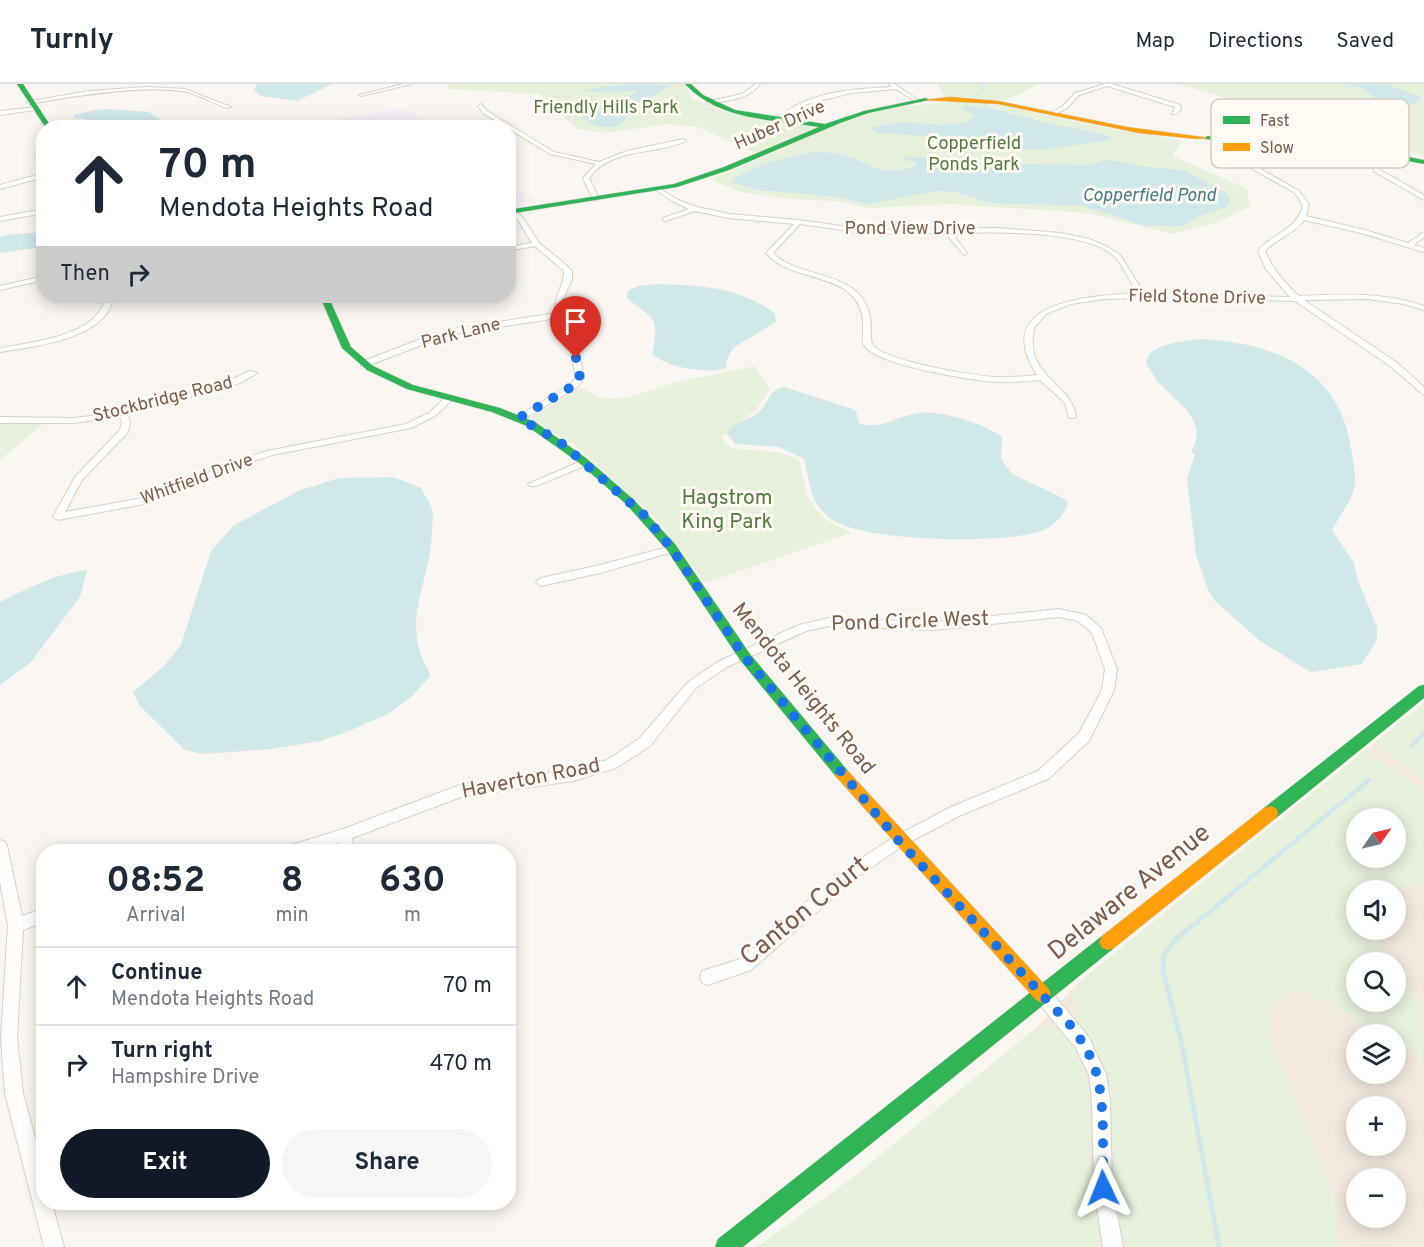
<!DOCTYPE html>
<html lang="en">
<head>
<meta charset="utf-8">
<style>
  body { margin:0; font-family:Overpass,sans-serif; background:#f6f6f7; color:#1f2937; height:100vh; display:flex; flex-direction:column; font-size:22px; white-space:nowrap }
  * { box-sizing:border-box; margin:0 }
  p { font-size:20px; color:#747a83 }
  .icon { flex:none; width:33px; height:33px; fill:none; stroke:currentColor; stroke-width:2; stroke-linecap:round; stroke-linejoin:round }
  .map { position:relative; flex:1; overflow:hidden }
  .panel { position:absolute; left:36px; top:760px; width:480px; height:366px; display:flex; flex-direction:column; background:#fff; border-radius:24px; box-shadow:0 3px 15px #0003 }
  .panel>* { flex:none }
  .top-card { position:absolute; left:36px; top:36px; width:480px; height:183px; border-radius:24px; box-shadow:0 3px 15px #0003; background:#fff; color:#1f2937; overflow:hidden }
  .needle { width:39px; rotate:56deg }
  .buttons { position:absolute; left:1346px; top:724px; display:grid; gap:12px }
  .buttons a { display:grid; place-items:center; width:60px; height:60px; border-radius:50%; background:#fff; box-shadow:0 3px 15px #0003; font-size:30px }
  .pin { position:absolute; display:grid; place-items:center; width:51px; height:51px; color:#fff; margin:-62px -26px; border-radius:50% 50% 50% 0; rotate:-45deg; box-shadow:0 0 6px #0007 }
  .pin .icon { rotate:45deg }
  .me { position:absolute; width:66px; margin:-33px; rotate:358deg; stroke-linejoin:round; filter:drop-shadow(0 0 4px #0008) }
  .turn { display:flex; align-items:center; gap:21px; height:126px; padding:0 24px; font-size:27px }
  .turn .icon { width:78px; height:78px; stroke-width:2.5 }
  .turn b { display:block; font-size:42px; line-height:51px }
  .then { display:flex; align-items:center; height:57px; padding:0 24px; background:#0003; gap:12px; font-size:22px }
  .eta { display:flex; justify-content:space-evenly; align-items:center; height:102px; text-align:center }
  .eta b { font-size:36px; font-weight:700; line-height:42px }
  .action { display:flex; gap:12px; margin-top:auto; padding:12px 24px }
  .action a { flex:1; height:69px; border-radius:36px; background:#111827; color:#fff; font-size:24px; font-weight:700; line-height:69px; text-align:center }
  .action a+a { background:#f6f6f7; color:#1f2937 }
  ul { padding:0; list-style:none }
  li { display:flex; align-items:center; gap:18px; height:78px; padding:0 24px; border-top:2px solid #e0e1e3 }
  li div { flex:1 }
  li b { display:block; font-size:22px }
  li em { font-style:normal }
  header { display:flex; align-items:center; gap:36px; box-sizing:border-box; height:84px; padding:0 30px; background:#fff; border-bottom:2px solid #e0e1e3 }
  header strong { font-size:28px }
  nav { display:flex; gap:33px; margin-inline-start:auto; font-size:21px }
  .map>svg:first-child { display:block }
  .residential { fill:#f2e8de; fill-rule:evenodd }
  .education { fill:#f6eef6 }
  .green { fill:#e7f0db; fill-rule:evenodd }
  .water { fill:#d0e8ea }
  .lines { fill:none; stroke-linecap:round; stroke-linejoin:round }
  .stream-far2 { stroke:#d0e8ea; stroke-width:1.5 }
  .stream-far1 { stroke:#d0e8ea; stroke-width:4.5 }
  .stream { stroke:#d0e8ea; stroke-width:5 }
  .street-casing { stroke:#d7d1cb; stroke-width:2 }
  .fast-casing { stroke:#d9d2cb; stroke-width:1 }
  .slow-casing { stroke:#d9d2cb; stroke-width:1 }
  .street { fill:#fefefd; fill-rule:evenodd }
  .fast { fill:#30b455; fill-rule:evenodd }
  .slow { fill:#ff9f0a; fill-rule:evenodd }
  .route { stroke:#1a73e8; stroke-width:10; stroke-dasharray:0 18 }
  .labels { text-anchor:middle; dominant-baseline:central; stroke-width:6; stroke-linejoin:round; paint-order:stroke }
  .far-park-label { font-size:18px; fill:#537a41; stroke:#fffaf3 }
  .far-street-label { font-size:18px; fill:#7a5c4d; stroke:#fffaf3 }
  .far-water-label { font-size:18px; font-style:italic; fill:#437c86; stroke:#fffaf3 }
  .park-label { font-size:21px; fill:#537a41; stroke:#fffaf3 }
  .street-label { font-size:21px; fill:#7a5c4d; stroke:#fffaf3 }
  .near-street-label { font-size:26px; fill:#7a5c4d; stroke:#fffaf3 }
  .key { fill:#fffaf3; stroke:#d7cbc1; stroke-width:1.5 }
  .key-label { font-size:16px; fill:#7a5c4d }
</style>
</head>
<body>
<header>
<strong>Turnly</strong>
<nav><a>Map</a><a>Directions</a><a>Saved</a></nav>
</header>
<div class="map">
<svg width="1424" height="1163" viewBox="0 0 1424 1163">
  <rect width="100%" height="100%" fill="#f9f5f0"/>
  <!-- residential -->
  <path class="residential" d="M 1424,619 L 1424,1163 L 757,1163 L 855,1092 L 1036,944 L 1079,898 ZM 1356,735 L 1395,735 L 1395,774 L 1356,774 ZM 1356,807 L 1395,807 L 1395,846 L 1356,846 ZM 1356,879 L 1395,879 L 1395,918 L 1356,918 ZM 1356,951 L 1395,951 L 1395,990 L 1356,990 ZM 1356,1023 L 1395,1023 L 1395,1062 L 1356,1062 ZM 1356,1095 L 1395,1095 L 1395,1134 L 1356,1134 Z"/>
  <!-- education -->
  <path class="education" d="M 405,24 L 432,43 L 293,43 L 404,24 Z
    M 508,98 L 509,98 L 534,116 L 509,122 Z"/>
  <!-- green -->
  <path class="green" d="M 450,0 L 685,0 L 691,14 L 723,27 L 753,34 L 816,43 L 755,69 L 698,43 L 668,40 L 605,49 L 577,45 L 539,10 L 445,5 Z
    M 937,0 L 1039,0 L 1005,17 L 945,14 Z
    M 1179,0 L 1424,0 L 1424,72 Z
    M 965,18 L 1005,22 L 1111,45 L 1181,56 L 1173,72 L 1247,105 L 1250,122 L 1218,138 L 1173,150 L 1088,129 L 951,120 L 870,124 L 835,117 L 789,115 L 741,108 L 709,95 C 761,77 808,50 859,32 C 893,21 930,20 965,18 Z
    M 755,282 L 770,305 L 756,326 L 721,353 L 731,364 L 784,369 L 799,376 L 808,413 L 822,433 L 851,449 L 705,499 L 652,431 L 573,360 L 529,334 L 581,304 L 604,315 L 630,313 L 673,299 Z
    M 0,338 L 44,339 L 0,376 Z
    M 1424,619 L 1424,696 L 1374,659 Z
    M 1364,667 L 1424,706 L 1424,799 L 1410,802 L 1395,810 L 1395,807 L 1356,807 L 1356,846 L 1376,846 L 1382,863 L 1406,886 L 1410,904 L 1422,922 L 1424,978 L 1395,959 L 1395,951 C 1364,951 1336,915 1305,909 C 1285,905 1269,920 1269,940 C 1269,964 1284,987 1293,1009 C 1309,1045 1322,1083 1337,1119 L 1336,1144 L 1338,1163 L 1123,1163 C 1119,1144 1114,1124 1113,1104 C 1112,1065 1116,1023 1104,985 C 1096,959 1064,931 1075,902 ZM 1356,735 L 1395,735 L 1395,774 L 1356,774 ZM 1356,879 L 1395,879 L 1395,918 L 1356,918 Z
    M 1043,941 C 1099,943 1090,1043 1092,1081 C 1093,1109 1097,1135 1102,1163 L 757,1163 L 855,1092 L 1036,944 Z"/>
  <!-- water -->
  <path class="water" d="M 257,0 L 332,0 L 297,17 L 261,12 L 254,6 Z
    M 628,0 L 673,1 L 637,20 L 622,39 L 614,43 L 597,43 L 580,33 L 583,27 L 606,20 L 602,17 L 630,11 L 638,7 L 588,8 L 582,6 Z
    M 1345,0 L 1387,0 L 1422,14 L 1410,22 L 1382,20 L 1364,5 Z
    M 963,22 C 990,22 1016,31 1041,38 C 1065,43 1087,45 1110,53 L 1111,56 L 1041,66 L 994,64 L 924,52 L 879,49 L 868,44 L 901,38 L 942,41 L 968,38 L 973,31 L 962,25 Z
    M 109,25 L 149,28 L 162,37 L 226,41 L 225,44 L 150,44 L 149,41 L 73,34 L 75,31 L 93,26 Z
    M 815,68 C 822,69 832,68 839,70 C 871,78 882,96 918,81 L 900,73 C 928,72 956,77 984,77 L 984,72 L 1012,80 L 1090,81 L 1104,76 L 1125,78 L 1136,82 L 1184,86 L 1227,110 L 1231,115 L 1226,123 L 1200,132 L 1182,142 L 1145,142 L 1083,122 L 990,119 L 957,108 L 938,107 L 867,120 L 838,113 L 759,106 L 730,98 C 753,80 786,73 815,68 Z
    M 43,147 L 43,163 L 0,169 L 0,153 C 15,148 29,151 43,147 Z
    M 657,200 C 699,201 741,203 775,230 L 776,238 L 733,264 L 726,278 L 727,283 L 724,285 C 704,289 668,284 652,270 C 660,233 655,237 627,214 L 628,207 L 638,202 Z
    M 1200,255 C 1273,258 1340,285 1351,365 C 1353,376 1356,390 1355,401 C 1352,417 1339,432 1332,446 L 1354,479 L 1357,494 L 1377,543 L 1377,556 L 1362,580 L 1312,588 L 1302,583 L 1259,556 L 1215,517 L 1209,508 L 1196,471 L 1187,394 L 1195,371 L 1191,367 C 1210,338 1178,319 1159,299 C 1154,293 1150,285 1146,279 C 1150,258 1183,258 1200,255 Z
    M 784,303 L 853,325 L 856,327 L 859,339 C 879,347 897,332 918,329 C 942,326 982,339 1002,353 L 1001,375 L 1012,390 L 1065,415 L 1068,419 C 1065,430 1055,441 1044,446 C 1007,461 863,458 831,435 C 808,418 811,399 804,375 L 779,363 L 735,360 L 726,348 C 735,337 753,336 762,325 C 770,315 770,306 784,303 Z
    M 393,393 L 421,404 C 424,411 430,418 432,425 C 434,431 432,441 432,448 C 430,502 398,538 431,591 L 412,612 L 388,630 L 349,647 L 320,657 L 272,665 L 203,670 L 185,666 L 139,621 L 133,608 L 164,582 L 181,561 L 211,467 L 233,442 L 298,407 L 339,394 Z
    M 87,486 L 80,513 L 31,578 L 0,601 L 0,518 C 26,505 57,489 87,486 Z"/>
  <g class="lines">
    <!-- stream-far2 -->
    <path class="stream-far2" d="M 976,14 L 973,12 L 985,4 L 980,0
      M 983,19 L 989,24
      M 988,69 L 994,64"/>
    <!-- stream-far1 -->
    <path class="stream-far1" d="M 1412,661 L 1424,650
      M 1190,844 L 1369,696"/>
    <!-- stream -->
    <path class="stream" d="M 1192,842 L 1177,854 L 1164,871 L 1163,887 L 1181,956 L 1219,1163"/>
    <!-- street casing -->
    <g class="street-casing">
      <path id="street" d="M 404,0 L 412,0 L 361,12 L 359,11 Z
        M 756,0 L 760,0 C 749,16 727,16 709,20 L 706,18 L 742,10 Z
        M 889,0 L 894,0 L 920,17 L 916,18 L 896,5 L 851,9 L 807,20 L 784,35 L 779,34 C 808,7 854,5 892,3 Z
        M 1105,0 L 1112,0 L 1180,21 L 1181,26 L 1176,30 L 1172,30 L 1175,23 L 1107,2 L 1079,11 L 1067,24 L 1056,30 L 1051,29 L 1063,22 L 1075,9 Z
        M 147,3 L 185,5 L 231,23 L 226,24 C 213,19 201,12 187,8 C 146,0 73,12 30,20 L 27,18 L 88,7 Z
        M 481,20 L 487,27 L 554,68 L 599,78 L 627,67 L 683,55 L 686,57 C 654,72 613,62 589,94 L 599,115 L 596,117 L 593,115 L 583,94 L 596,80 L 550,70 L 483,29 L 478,22 Z
        M 37,23 L 35,26 L 0,31 L 0,27 Z
        M 1239,57 L 1244,58 L 1247,77 L 1299,107 L 1309,121 L 1306,132 L 1365,146 L 1408,159 L 1424,148 L 1424,153 L 1414,161 L 1424,164 L 1424,168 L 1361,149 L 1304,136 C 1294,150 1276,155 1265,167 C 1273,186 1284,198 1299,212 C 1342,210 1382,208 1424,222 L 1424,226 L 1404,220 L 1368,215 L 1304,216 L 1396,278 L 1424,303 L 1424,311 L 1390,282 L 1295,217 L 1180,213 L 1103,215 L 1071,220 L 1046,230 L 1034,244 C 1024,294 1070,297 1076,332 L 1075,334 L 1069,334 L 1065,319 L 1040,296 C 1025,297 1010,299 995,298 C 971,296 875,281 864,261 C 862,257 863,252 863,248 C 864,229 860,216 844,205 C 820,190 784,191 766,169 L 794,140 L 729,134 L 695,127 L 665,137 L 663,136 L 663,134 L 689,125 L 674,118 L 654,105 L 659,104 L 678,116 L 697,123 L 729,130 L 798,136 L 871,146 L 997,144 L 1061,149 L 1089,155 L 1108,163 L 1120,171 L 1144,209 L 1290,213 L 1266,185 L 1258,167 C 1273,148 1297,147 1303,121 L 1295,109 L 1242,79 ZM 800,140 L 871,150 L 945,149 L 964,171 L 967,169 L 952,149 C 990,148 1087,145 1115,173 C 1124,182 1130,198 1137,209 C 1089,212 989,217 1037,291 C 1023,292 1009,294 996,293 C 974,292 884,277 873,261 C 870,257 871,252 871,248 C 871,229 867,215 852,204 C 829,188 791,188 773,169 Z
        M 1381,66 L 1384,68 L 1378,82 L 1380,86 L 1424,111 L 1424,116 L 1375,88 L 1372,82 L 1378,68 Z
        M 44,89 L 44,93 L 0,105 L 0,101 Z
        M 44,125 L 44,129 L 0,137 L 0,133 Z
        M 510,126 L 514,126 L 523,134 L 539,159 L 565,180 L 572,187 L 572,195 L 562,217 L 564,231 L 576,254 L 584,294 L 576,304 L 522,336 L 519,337 L 515,334 L 570,300 L 576,294 L 568,254 L 558,234 L 458,249 L 427,259 L 367,282 L 361,282 L 361,278 L 421,255 L 454,245 L 556,229 C 553,209 564,205 564,187 L 535,162 L 508,167 L 508,163 L 532,159 L 518,136 L 509,127 Z
        M 44,192 L 44,196 L 0,206 L 0,202 Z
        M 107,212 L 114,212 C 112,216 111,222 109,226 C 92,256 32,263 0,268 L 0,264 C 29,259 85,253 101,225 C 104,221 105,216 107,212 Z
        M 250,287 L 257,289 L 240,299 L 128,331 L 130,339 L 128,348 L 82,396 L 65,428 L 149,413 L 230,379 L 267,367 L 406,340 L 429,329 L 448,311 L 455,313 L 435,332 L 411,344 L 272,371 L 236,383 L 155,418 L 58,436 L 53,433 L 75,393 L 119,347 L 122,339 L 120,333 L 73,339 L 0,339 L 0,333 L 73,334 L 109,330 L 226,298 Z
        M 584,376 L 587,377 L 587,381 L 536,402 L 530,402 L 528,400 Z
        M 672,462 L 677,465 L 676,467 L 600,489 L 541,502 L 536,498 L 541,494 L 600,481 Z
        M 1059,525 L 1086,531 L 1101,544 L 1117,585 L 1114,606 L 1089,657 L 1048,695 L 961,731 L 904,761 L 856,794 L 751,886 L 708,901 L 702,899 L 700,893 L 702,887 L 740,875 L 846,784 L 894,753 L 951,723 L 1038,687 L 1079,649 L 1102,606 L 1105,585 L 1092,549 L 1078,537 L 1059,533 L 935,546 L 829,542 L 806,547 L 727,583 L 696,604 L 650,662 L 616,684 L 573,697 L 461,713 L 352,754 L 354,768 L 340,768 L 338,759 L 308,768 L 280,768 L 282,764 L 343,745 L 460,701 L 573,685 L 607,676 L 640,654 L 688,598 L 719,577 L 799,541 L 829,534 L 935,538 Z
        M 0,756 L 5,758 L 7,762 L 22,832 L 44,824 L 44,838 L 23,846 L 17,954 L 23,1009 L 44,1087 L 44,1119 L 52,1119 L 64,1163 L 44,1163 L 5,1009 L 1,954 L 8,841 L 0,798 Z
        M 1042,902 L 1048,904 L 1088,952 L 1106,990 L 1110,1016 L 1112,1104 L 1123,1163 L 1103,1163 L 1094,1104 L 1092,1016 L 1089,991 L 1076,964 L 1036,916 L 1034,910 L 1036,904 Z"/>
    </g>
    <!-- fast casing -->
    <g class="fast-casing">
      <path id="fast" d="M 17,0 L 23,0 L 52,44 L 46,44 Z
        M 685,0 L 691,0 L 703,11 L 735,26 L 825,40 L 864,27 L 926,14 L 929,16 L 868,29 L 840,39 L 729,86 L 677,103 L 508,130 L 508,126 L 674,100 L 724,83 L 819,43 C 772,35 720,37 685,0 Z
        M 1207,52 L 1356,63 L 1424,76 L 1424,80 L 1356,67 L 1205,55 Z
        M 320,212 L 328,212 L 351,263 L 373,282 L 413,301 L 500,324 L 535,338 L 586,374 L 634,416 L 675,460 L 750,570 L 848,687 L 851,691 L 848,695 L 843,697 L 838,695 L 740,576 L 667,466 L 626,420 L 578,378 L 527,342 L 492,328 L 407,305 L 367,286 L 342,264 Z
        M 1424,601 L 1424,614 L 1276,734 L 1270,736 L 1264,734 L 1262,729 L 1264,724 L 1419,602 Z
        M 1108,850 L 1114,852 L 1117,858 L 1114,864 L 743,1163 L 715,1163 L 718,1155 L 1102,852 Z"/>
    </g>
    <!-- slow casing -->
    <g class="slow-casing">
      <path id="slow" d="M 950,13 L 998,17 L 1127,43 L 1210,54 L 1196,55 L 1139,49 L 998,20 L 923,16 Z
        M 44,62 L 44,87 L 36,75 Z
        M 843,685 L 848,687 L 1048,904 L 1051,910 L 1048,916 L 1042,919 L 1036,916 L 838,695 L 835,691 L 838,687 Z
        M 1270,722 L 1276,724 L 1278,729 L 1276,734 L 1114,864 L 1108,866 L 1102,864 L 1099,858 L 1102,852 L 1264,724 Z"/>
    </g>
    <!-- street -->
    <use href="#street" class="street"/>
    <!-- fast -->
    <use href="#fast" class="fast"/>
    <!-- slow -->
    <use href="#slow" class="slow"/>
  </g>
  <g class="lines">
    <!-- route -->
    <path class="route" d="M 576,274 L 580,294 L 573,302 L 519,334 L 560,358 L 644,431 L 672,465 L 743,571 L 899,757 L 1072,943 C 1082,957 1091,971 1096,988 C 1106,1022 1102,1068 1103,1104"/>
  </g>
  <g class="labels">
    <!-- far-park labels -->
    <g class="far-park-label">
      <text x="606" y="24">Friendly Hills Park</text>
      <text x="974" y="60">Copperfield<tspan x="974" dy="21">Ponds Park</tspan></text>
    </g>
    <!-- far-street labels -->
    <g class="far-street-label">
      <text transform="translate(780 42) rotate(-24)">Huber Drive</text>
      <text x="910" y="145">Pond View Drive</text>
      <text transform="translate(1197 214) rotate(1)">Field Stone Drive</text>
      <text transform="translate(461 250) rotate(-14)">Park Lane</text>
      <text transform="translate(163 316) rotate(-14)">Stockbridge Road</text>
      <text transform="translate(197 396) rotate(-20)">Whitfield Drive</text>
    </g>
    <!-- far-water labels -->
    <g class="far-water-label">
      <text x="1149" y="112">Copperfield Pond</text>
    </g>
    <!-- park labels -->
    <g class="park-label">
      <text x="727" y="414">Hagstrom<tspan x="727" dy="24">King Park</tspan></text>
    </g>
    <!-- street labels -->
    <g class="street-label">
      <text transform="translate(910 538) rotate(-2)">Pond Circle West</text>
      <text transform="translate(803 605) rotate(51)">Mendota Heights Road</text>
      <text transform="translate(531 695) rotate(-11)">Haverton Road</text>
    </g>
    <!-- near-street labels -->
    <g class="near-street-label">
      <text transform="translate(1130 809) rotate(-39)">Delaware Avenue</text>
      <text transform="translate(805 828) rotate(-39)">Canton Court</text>
    </g>
  </g>
  <!-- legend -->
  <rect x="1211" y="15" width="198" height="69" rx="9" class="key"/>
  <rect x="1223" y="32" width="27" height="8" fill="#30b455"/>
  <rect x="1223" y="59" width="27" height="8" fill="#ff9f0a"/>
  <g class="key-label">
    <text x="1260" y="42">Fast</text>
    <text x="1260" y="69">Slow</text>
  </g>
</svg>
<div class="buttons">
<a><svg class="needle" viewBox="-14 -14 28 28"><path d="M0-13l5 13h-10z" fill="#e53935"/><path d="M0 13l5-13h-10z" fill="#747a83"/></svg></a>
<a><svg class="icon" aria-label="sound" viewBox="0 0 24 24"><path d="M4 9h4l5-4v14l-5-4H4zM17 9q2 3 0 6"/></svg></a>
<a><svg class="icon" aria-label="search" viewBox="0 0 24 24"><circle cx="10" cy="10" r="6"/><path d="M15 15l6 6"/></svg></a>
<a><svg class="icon" aria-label="layers" viewBox="0 0 24 24"><path d="M12 4l9 5-9 5-9-5zM3 14l9 5 9-5"/></svg></a>
<a>+</a>
<a>−</a>
</div>
<div class="pin" style="left:576px;top:274px;background:#d93025"><svg class="icon" aria-label="arrive" viewBox="0 0 24 24"><path d="M6 21V4h12l-3 4 3 4H6"/></svg></div>
<svg class="me" style="left:1103px;top:1104px" viewBox="-20 -20 40 40"><path d="M0-17L14 15 0 8-14 15z" fill="#1a73e8" stroke="#fff" stroke-width="4"/></svg>
<div class="top-card">
<div class="turn"><svg class="icon" aria-label="ahead" viewBox="0 0 24 24"><path d="M12 20V5M6 11l6-6 6 6"/></svg><div><b>70 m</b>Mendota Heights Road</div></div>
<div class="then">Then<svg class="icon" aria-label="right" viewBox="0 0 24 24"><path d="M7 20v-9h11M14 6l5 5-5 5"/></svg></div>
</div>
<section class="panel">
<div class="eta">
<div><b>08:52</b><p>Arrival</p></div>
<div><b>8</b><p>min</p></div>
<div><b>630</b><p>m</p></div>
</div>
<ul>
<li><svg class="icon" aria-label="ahead" viewBox="0 0 24 24"><path d="M12 20V5M6 11l6-6 6 6"/></svg><div><b>Continue</b><p>Mendota Heights Road</p></div><em>70 m</em></li>
<li><svg class="icon" aria-label="right" viewBox="0 0 24 24"><path d="M7 20v-9h11M14 6l5 5-5 5"/></svg><div><b>Turn right</b><p>Hampshire Drive</p></div><em>470 m</em></li>
</ul>
<div class="action"><a>Exit</a><a>Share</a></div>
</section>
</div>
</body>
</html>
